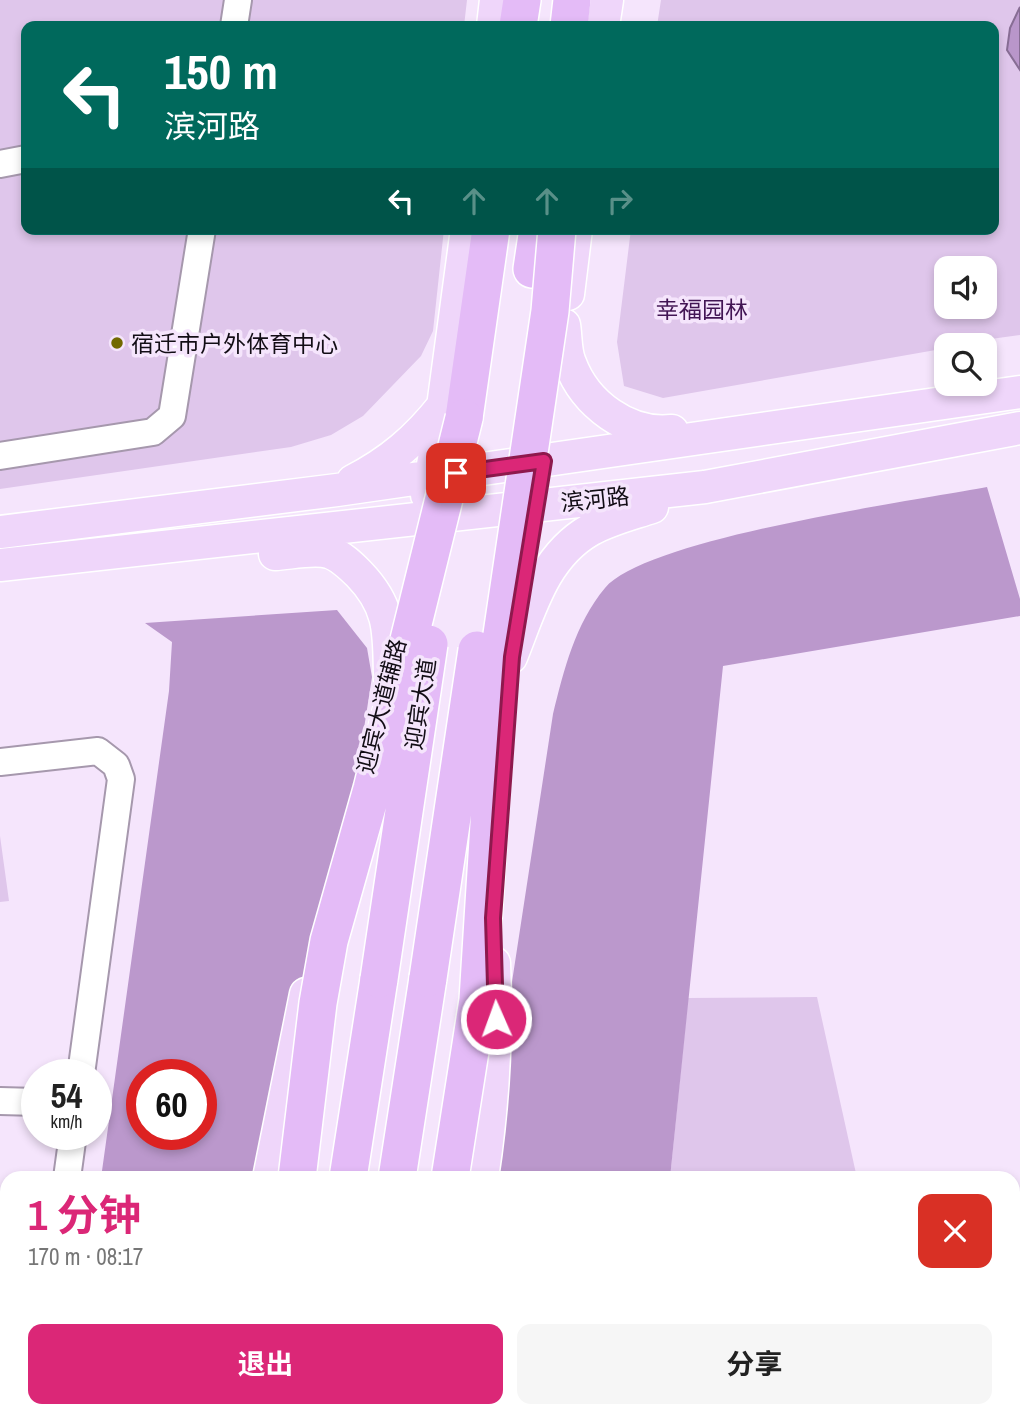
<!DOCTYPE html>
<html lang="zh">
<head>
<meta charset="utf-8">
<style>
  body { margin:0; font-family:"Archivo Narrow","Noto Sans SC",sans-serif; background:#f6f6f6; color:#222; height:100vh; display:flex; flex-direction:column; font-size:26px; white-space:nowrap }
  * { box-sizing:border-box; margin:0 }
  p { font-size:23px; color:#767676 }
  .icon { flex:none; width:38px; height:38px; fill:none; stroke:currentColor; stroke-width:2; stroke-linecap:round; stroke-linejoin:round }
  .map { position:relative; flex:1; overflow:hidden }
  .panel { position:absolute; left:0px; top:1171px; width:1020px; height:247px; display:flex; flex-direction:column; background:#fff; border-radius:21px 21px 0 0; box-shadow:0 4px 10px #0003 }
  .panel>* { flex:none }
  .hud { position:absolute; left:21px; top:21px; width:978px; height:214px; border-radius:14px; box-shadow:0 4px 10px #0003; background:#00695c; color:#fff; overflow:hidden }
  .controls { position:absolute; left:934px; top:256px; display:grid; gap:14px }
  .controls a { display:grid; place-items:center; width:63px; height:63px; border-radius:14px; background:#fff; box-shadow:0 4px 10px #0003; font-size:35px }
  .speed { position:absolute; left:21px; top:1059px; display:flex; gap:14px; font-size:35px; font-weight:700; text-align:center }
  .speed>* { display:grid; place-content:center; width:91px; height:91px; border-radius:50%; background:#fff; box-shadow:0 4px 10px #0003; line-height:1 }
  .speed small { font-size:18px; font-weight:400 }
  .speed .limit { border:10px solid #d22; background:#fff; color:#111 }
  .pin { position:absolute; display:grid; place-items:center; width:60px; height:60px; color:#fff; margin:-30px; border-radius:14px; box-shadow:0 4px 10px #0006 }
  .me { position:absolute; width:77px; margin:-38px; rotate:358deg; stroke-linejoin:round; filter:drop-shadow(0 0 5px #0008) }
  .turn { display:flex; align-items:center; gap:24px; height:147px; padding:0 28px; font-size:32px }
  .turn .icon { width:91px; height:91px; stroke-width:2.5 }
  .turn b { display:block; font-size:49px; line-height:60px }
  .lanes { display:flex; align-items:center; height:66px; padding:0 28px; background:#0003; justify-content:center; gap:35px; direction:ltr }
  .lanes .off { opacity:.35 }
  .round { display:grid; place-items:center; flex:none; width:74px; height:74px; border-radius:14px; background:#f6f6f6 }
  .overview { display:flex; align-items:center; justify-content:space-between; height:119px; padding:0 28px }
  h1 { font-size:42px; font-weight:700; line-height:52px; color:#db2777 }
  .button { display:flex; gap:14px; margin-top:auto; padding:14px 28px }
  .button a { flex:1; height:80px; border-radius:14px; background:#db2777; color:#fff; font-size:28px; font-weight:700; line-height:80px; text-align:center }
  .button a+a { background:#f6f6f6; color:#222 }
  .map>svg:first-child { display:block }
  .green { fill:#dfc6eb; fill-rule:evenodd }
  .forest { fill:#bb98cc; fill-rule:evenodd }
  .water { fill:#b996ca; stroke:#876d94; stroke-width:2 }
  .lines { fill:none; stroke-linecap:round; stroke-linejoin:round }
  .minor-casing { stroke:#a698ad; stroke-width:30 }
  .major-casing { stroke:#fff; stroke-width:35 }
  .highway-casing { stroke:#fff; stroke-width:40 }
  .minor { stroke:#fff; stroke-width:26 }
  .major { stroke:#efd6fa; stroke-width:32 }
  .highway { stroke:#e4bbf7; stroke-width:37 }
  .highway-bridge-casing { stroke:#fff; stroke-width:40; stroke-linecap:butt }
  .highway-bridge { stroke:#e4bbf7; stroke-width:37 }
  .route-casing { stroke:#8e194d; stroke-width:18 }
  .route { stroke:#db2777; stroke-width:12 }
  .poi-dot { fill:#726900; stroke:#f5e5fc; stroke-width:2.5 }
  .labels { text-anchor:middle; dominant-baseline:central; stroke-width:7; stroke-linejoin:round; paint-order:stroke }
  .park-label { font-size:23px; fill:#421554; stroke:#f5e5fc }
  .poi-label { font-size:23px; fill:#120d15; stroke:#f5e5fc; text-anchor:start }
  .street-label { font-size:23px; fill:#120d15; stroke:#f5e5fc }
</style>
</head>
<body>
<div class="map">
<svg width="1020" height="1417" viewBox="0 0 1020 1417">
  <rect width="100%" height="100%" fill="#f5e5fc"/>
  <!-- green -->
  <path class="green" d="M 0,0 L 467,0 L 464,26 L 26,26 L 26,229 L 444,229 L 433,331 L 421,356 L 363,416 L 331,435 L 291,447 L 0,489 Z
    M 661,0 L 1020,0 L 1020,335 L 947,345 L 947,348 L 663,398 L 624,386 L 617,342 L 631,229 L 994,229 L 994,26 L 657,26 ZM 947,268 L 985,268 L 985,306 L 947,306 Z
    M 0,836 L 9,901 L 0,902 Z
    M 817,997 L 857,1178 L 670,1178 L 688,998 Z
    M 1020,1200 L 1020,1417 L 624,1417 L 626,1410 L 1013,1410 L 1013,1201 Z"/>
  <!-- forest -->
  <path class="forest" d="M 987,487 L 1020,599 L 1020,616 L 723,666 L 670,1178 L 482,1178 L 553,714 C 564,670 575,624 605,588 C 647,538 913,501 987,487 Z
    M 337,610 L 367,648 L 372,677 L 294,1178 L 101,1178 L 169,691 L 172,642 L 145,623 ZM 142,1074 L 201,1074 L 201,1134 L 142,1134 Z
    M 68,1410 L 258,1411 L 257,1417 L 67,1417 Z
    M 446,1410 L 626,1411 L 624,1417 L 445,1417 Z"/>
  <!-- water -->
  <path class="water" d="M 1020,7 L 1020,70 L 1007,50 L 1010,28 Z"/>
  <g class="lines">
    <!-- minor casing -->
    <g class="minor-casing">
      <path id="minor" d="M 234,26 L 238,0
        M 0,164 L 26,159
        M 0,456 L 153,432 L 172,416 L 202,229
        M 0,762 L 98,751 L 116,765 L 121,779 L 81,1074
        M 0,1101 L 37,1102
        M 67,1178 L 73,1134
        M 36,1417 L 37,1410"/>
    </g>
    <!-- major casing -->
    <g class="major-casing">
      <path id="major" d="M 493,26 L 496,0
        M 603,26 L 607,0
        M 568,294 L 576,229
        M 564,325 C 566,337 565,352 570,363 C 585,404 628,436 672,431
        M 353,481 C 390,462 417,439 443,406
        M 427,495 L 440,429 L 467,229
        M 0,532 L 337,490 L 1020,392
        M 275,554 C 291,553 314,548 329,552 C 341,556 351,566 359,574 C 392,608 389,634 390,679
        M 0,565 L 705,487 L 1020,428
        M 511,657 C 530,610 543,557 590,530 C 610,519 631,514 652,507
        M 269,1178 L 306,994
        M 482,1178 C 493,1107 497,1035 494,963
        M 231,1417 L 232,1410
        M 445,1417 L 446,1410"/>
    </g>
    <!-- highway casing -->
    <g class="highway-casing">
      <path id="highway" d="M 518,26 L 522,0
        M 569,26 L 572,0
        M 532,269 L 538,229
        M 464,418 L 491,229
        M 348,1178 L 379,979
        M 397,1178 L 428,978
        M 258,1417 L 259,1410
        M 312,1417 L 313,1410
        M 360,1417 L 361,1410
        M 416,1417 L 417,1410"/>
    </g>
    <!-- minor -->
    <use href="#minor" class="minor"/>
    <!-- major -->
    <use href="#major" class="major"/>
    <!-- highway -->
    <use href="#highway" class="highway"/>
    <!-- highway-bridge casing -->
    <g class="highway-bridge-casing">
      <path id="highway-bridge" d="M 428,978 L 477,650
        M 379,979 L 429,644
        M 297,1178 L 318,1003 L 329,941 L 372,789 L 464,418
        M 450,1178 L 478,1000 L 500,648 L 550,311 L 557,229"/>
    </g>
    <!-- highway-bridge -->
    <use href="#highway-bridge" class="highway-bridge"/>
  </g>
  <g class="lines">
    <!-- route casing -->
    <g class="route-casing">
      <path id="route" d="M 456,473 L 544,461 L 512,657 L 493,918 L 496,1019"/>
    </g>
    <!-- route -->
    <use href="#route" class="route"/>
  </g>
  <!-- markers -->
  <circle class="poi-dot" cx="117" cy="343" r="7"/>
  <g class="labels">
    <!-- park labels -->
    <g class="park-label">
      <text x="702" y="309">幸福园林</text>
    </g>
    <!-- poi labels -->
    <g class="poi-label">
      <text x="131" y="343">宿迁市户外体育中心</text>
    </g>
    <!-- street labels -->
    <g class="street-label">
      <text transform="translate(595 499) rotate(-6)">滨河路</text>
      <text transform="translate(420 704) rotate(-81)">迎宾大道</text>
      <text transform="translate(381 706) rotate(-76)">迎宾大道辅路</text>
    </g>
  </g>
</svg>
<div class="controls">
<a><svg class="icon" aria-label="sound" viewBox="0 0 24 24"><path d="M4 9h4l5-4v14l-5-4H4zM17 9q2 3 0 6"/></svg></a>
<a><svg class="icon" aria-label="search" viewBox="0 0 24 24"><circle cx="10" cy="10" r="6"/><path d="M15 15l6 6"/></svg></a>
</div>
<div class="speed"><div>54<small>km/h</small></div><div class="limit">60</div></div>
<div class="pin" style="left:456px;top:473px;background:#d93025"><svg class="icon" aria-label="arrive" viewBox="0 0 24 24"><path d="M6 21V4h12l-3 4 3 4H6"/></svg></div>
<svg class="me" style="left:496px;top:1019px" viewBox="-20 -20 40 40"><circle r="17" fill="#db2777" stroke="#fff" stroke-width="3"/><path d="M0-11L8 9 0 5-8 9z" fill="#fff"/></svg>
<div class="hud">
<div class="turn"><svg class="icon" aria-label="left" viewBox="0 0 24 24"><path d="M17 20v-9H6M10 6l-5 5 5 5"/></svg><div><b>150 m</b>滨河路</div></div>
<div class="lanes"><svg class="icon" aria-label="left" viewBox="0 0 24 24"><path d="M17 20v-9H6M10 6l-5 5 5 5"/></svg><svg class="icon off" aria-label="ahead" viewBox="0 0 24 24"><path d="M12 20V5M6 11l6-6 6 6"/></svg><svg class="icon off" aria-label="ahead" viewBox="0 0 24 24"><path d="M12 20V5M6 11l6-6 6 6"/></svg><svg class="icon off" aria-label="right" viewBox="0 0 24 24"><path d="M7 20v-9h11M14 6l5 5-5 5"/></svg></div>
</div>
<section class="panel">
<div class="overview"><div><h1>1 分钟</h1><p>170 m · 08:17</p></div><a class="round" style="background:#d93025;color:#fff"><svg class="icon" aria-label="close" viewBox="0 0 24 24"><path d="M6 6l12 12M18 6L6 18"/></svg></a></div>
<div class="button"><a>退出</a><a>分享</a></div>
</section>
</div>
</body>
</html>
